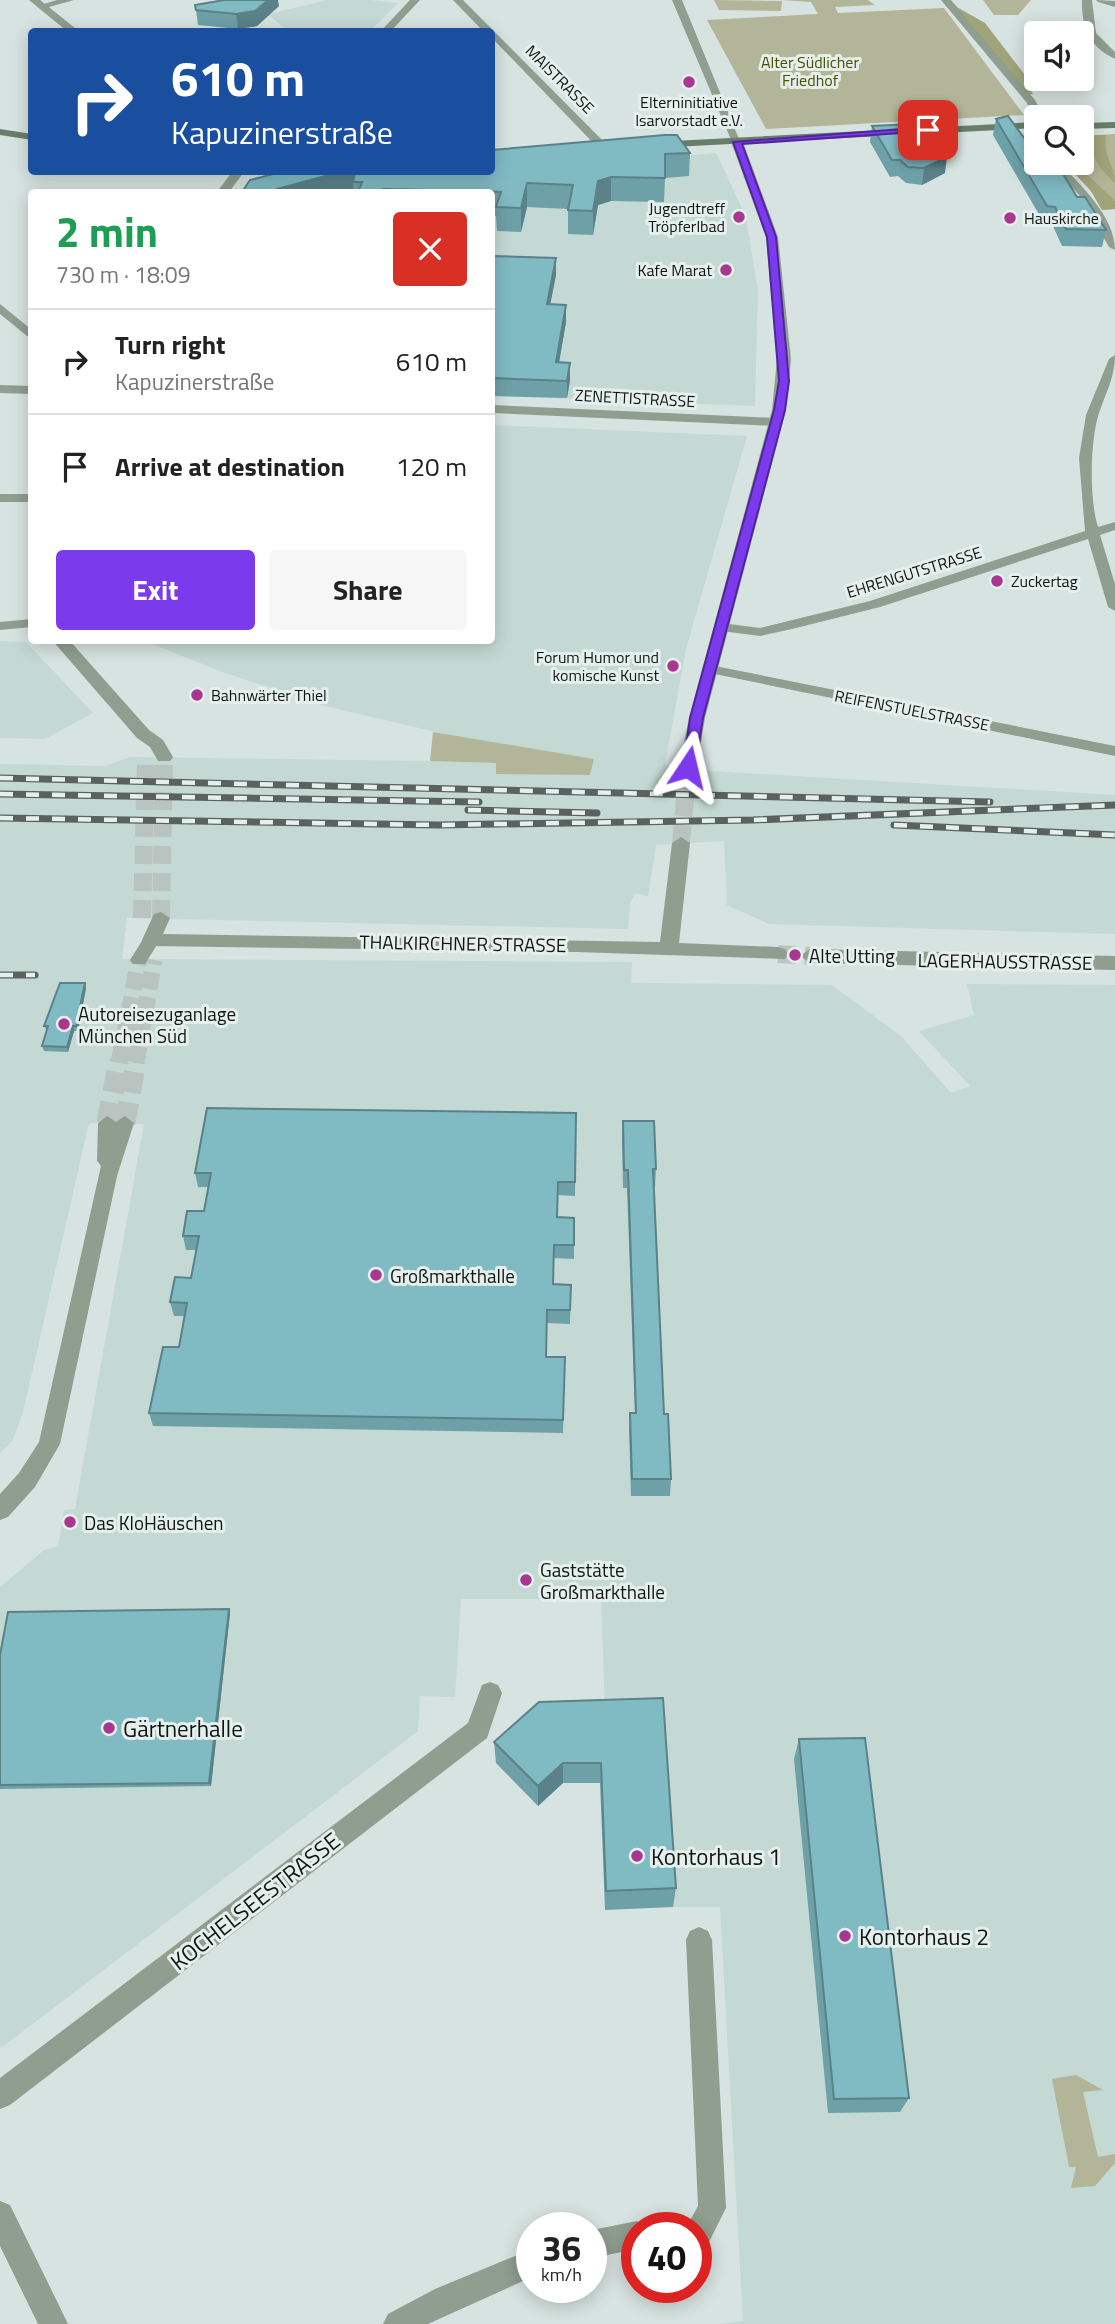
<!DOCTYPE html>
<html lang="en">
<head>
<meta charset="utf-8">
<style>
  body { margin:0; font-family:"Titillium Web",sans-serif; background:#f6f6f6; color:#222; height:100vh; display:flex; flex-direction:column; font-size:26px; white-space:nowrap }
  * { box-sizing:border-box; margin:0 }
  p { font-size:23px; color:#767676 }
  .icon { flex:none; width:38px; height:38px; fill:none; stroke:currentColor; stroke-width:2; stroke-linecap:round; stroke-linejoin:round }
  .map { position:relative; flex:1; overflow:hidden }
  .sheet { position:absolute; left:28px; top:189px; width:467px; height:455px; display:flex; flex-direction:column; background:#fff; border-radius:7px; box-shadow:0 4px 18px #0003 }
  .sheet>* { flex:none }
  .banner { position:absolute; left:28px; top:28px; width:467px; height:147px; border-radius:7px; box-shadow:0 4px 18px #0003; background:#1a4fa0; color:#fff; overflow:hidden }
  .tools { position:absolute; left:1024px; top:21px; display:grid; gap:14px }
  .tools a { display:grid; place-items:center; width:70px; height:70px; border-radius:7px; background:#fff; box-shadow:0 4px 18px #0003; font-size:35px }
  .speed { position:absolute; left:516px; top:2212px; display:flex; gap:14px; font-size:35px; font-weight:700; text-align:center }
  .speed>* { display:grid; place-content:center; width:91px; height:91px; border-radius:50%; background:#fff; box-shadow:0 4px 18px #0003; line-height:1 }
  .speed small { font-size:18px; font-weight:400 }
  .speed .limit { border:10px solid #d22; background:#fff; color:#111 }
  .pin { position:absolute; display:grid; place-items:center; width:60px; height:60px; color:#fff; margin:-30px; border-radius:14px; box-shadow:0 4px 10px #0006 }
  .me { position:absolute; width:77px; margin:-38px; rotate:10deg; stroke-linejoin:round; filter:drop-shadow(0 0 5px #0008) }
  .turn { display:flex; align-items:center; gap:24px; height:147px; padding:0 28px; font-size:32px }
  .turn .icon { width:91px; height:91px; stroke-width:2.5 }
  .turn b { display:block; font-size:49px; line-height:60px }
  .round { display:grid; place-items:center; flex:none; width:74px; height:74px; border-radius:7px; background:#f6f6f6 }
  .head { display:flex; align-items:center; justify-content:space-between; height:119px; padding:0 28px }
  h1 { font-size:42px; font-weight:700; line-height:52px; color:#1e9e55 }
  .button { display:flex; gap:14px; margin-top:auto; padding:14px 28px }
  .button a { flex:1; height:80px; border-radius:7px; background:#7c3aed; color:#fff; font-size:28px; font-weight:700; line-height:80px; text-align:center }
  .button a+a { background:#f6f6f6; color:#222 }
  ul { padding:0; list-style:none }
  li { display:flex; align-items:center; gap:21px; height:105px; padding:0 28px; border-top:2px solid #e0e0e0 }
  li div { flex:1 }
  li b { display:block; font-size:26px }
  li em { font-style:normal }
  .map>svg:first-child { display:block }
  .built { fill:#c4d9d3 }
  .green { fill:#b2b598 }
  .forest { fill:#a0a579 }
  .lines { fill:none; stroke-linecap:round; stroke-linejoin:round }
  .minor-tunnel-far1 { stroke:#b9c4c1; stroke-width:17; stroke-dasharray:17 8; stroke-linecap:butt }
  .minor-tunnel { stroke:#b9c4c1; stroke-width:21; stroke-dasharray:21 10; stroke-linecap:butt }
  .tertiary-tunnel { stroke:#b9c4c1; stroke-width:18; stroke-dasharray:18 9; stroke-linecap:butt }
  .minor { fill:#8f9e8f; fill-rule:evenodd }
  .tertiary { fill:#8f9e8f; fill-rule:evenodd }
  .secondary { fill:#697e69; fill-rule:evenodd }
  .rail-casing { stroke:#5a615f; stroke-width:7 }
  .rail { stroke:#e5f0ed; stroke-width:4.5; stroke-dasharray:13; stroke-linecap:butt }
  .wall { fill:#6ea0a8 }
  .shaded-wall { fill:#5a8288 }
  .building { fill:#80bac3; stroke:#5a8288; stroke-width:2 }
  .route { fill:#7c3aed; stroke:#51269a; stroke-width:2 }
  .poi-dot { fill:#a93691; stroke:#e5f0ed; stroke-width:2.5 }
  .labels { text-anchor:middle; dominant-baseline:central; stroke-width:6; stroke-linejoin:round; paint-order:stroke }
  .far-park-label { font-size:16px; fill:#4c4f02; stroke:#e5f0ed }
  .far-street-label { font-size:16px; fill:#111514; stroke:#e5f0ed }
  .far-poi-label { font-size:16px; fill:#111514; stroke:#e5f0ed; text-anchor:end }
  .street-label { font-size:19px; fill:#111514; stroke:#e5f0ed }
  .poi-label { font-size:19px; fill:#111514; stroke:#e5f0ed; text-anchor:start }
  .near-poi-label { font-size:23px; fill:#111514; stroke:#e5f0ed; text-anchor:start }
  .near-street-label { font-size:23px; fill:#111514; stroke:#e5f0ed }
</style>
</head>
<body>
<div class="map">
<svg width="1115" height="2324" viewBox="0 0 1115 2324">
  <rect width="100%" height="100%" fill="#d7e3e0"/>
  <!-- built -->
  <path class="built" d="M 328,0 L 370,0 L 398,3 L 370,31 L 288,31 L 268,14 Z
    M 716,153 L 746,217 L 758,290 L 755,406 L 492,396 L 492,192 L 288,192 Z
    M 492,425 L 747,436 L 686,649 L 665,765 L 711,771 L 1115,795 L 1115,934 L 769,924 L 727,905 L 724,841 L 656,845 L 648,896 L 635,893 L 630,903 L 628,929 L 127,918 L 122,959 L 632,962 L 631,983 L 832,985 L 902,1037 L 951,1093 L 970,1086 L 919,1031 L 974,1015 L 967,984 L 1115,985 L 1115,2324 L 719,2324 L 743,2321 L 720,1907 L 673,1907 L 661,1719 L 605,1713 L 601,1599 L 461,1599 L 455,1697 L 420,1696 L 418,1731 L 1,2048 L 0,2045 L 0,1587 L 44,1550 L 58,1546 L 64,1510 L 75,1509 L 144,1124 L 89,1123 L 23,1412 L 13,1440 L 0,1453 L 0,764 L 105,766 L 130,757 L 430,761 L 497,763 L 496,774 L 590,775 L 594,759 L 474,741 L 325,706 L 217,670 L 145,641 L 492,640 Z
    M 0,641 L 26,642 L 93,713 L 45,739 L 0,738 Z"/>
  <!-- green -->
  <path class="green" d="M 714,0 L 782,1 L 781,11 L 719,10 Z
    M 781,0 L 868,0 L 875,5 L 835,7 L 838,13 L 944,8 L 1024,115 L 766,129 L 707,20 L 818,14 L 811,2 Z
    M 983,0 L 1031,0 L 1018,15 L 994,15 Z
    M 1115,134 L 1115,209 L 1102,210 L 1091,191 L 1065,163 L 1082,163 L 1082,136 Z
    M 433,732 L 594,759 L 590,775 L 496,774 L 496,763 L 430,761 Z
    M 1076,2075 L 1103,2090 L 1083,2092 L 1098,2157 L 1115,2154 L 1115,2163 L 1095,2186 L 1071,2188 L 1076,2167 L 1069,2167 L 1052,2079 Z"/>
  <!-- forest -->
  <path class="forest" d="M 955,6 L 985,23 L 1025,75 L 1025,81 L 1033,94 L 1027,95 Z
    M 1095,135 L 1106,135 C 1103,160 1115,163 1115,183 C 1099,168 1088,157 1095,135 Z
    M 1065,163 L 1075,163 L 1115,201 L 1115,209 L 1102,210 L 1091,191 Z"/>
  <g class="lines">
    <!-- minor-tunnel-far1 -->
    <path class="minor-tunnel-far1" d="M 119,1063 L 139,960
      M 136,1063 L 154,960"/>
    <!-- minor-tunnel -->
    <path class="minor-tunnel" d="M 107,1123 L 119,1061
      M 125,1123 L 136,1061"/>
    <!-- tertiary-tunnel -->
    <path class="tertiary-tunnel" d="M 681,843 L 688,767
      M 142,918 L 146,757
      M 161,918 L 164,757
      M 778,954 L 810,956"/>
    <!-- minor -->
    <path class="minor" d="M 57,0 L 74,0 L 42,9 L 37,6 Z
      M 410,0 L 420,0 L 390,32 L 380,32 Z
      M 453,0 L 463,0 L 609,147 L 609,151 L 601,151 L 492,38 L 492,32 L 484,32 Z
      M 672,0 L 682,0 L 741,144 L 732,142 Z
      M 941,0 L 951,0 L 1035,100 L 1044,117 L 1035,119 L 1027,103 Z
      M 1082,0 L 1092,0 L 1096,33 L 1115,52 L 1115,59 C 1090,48 1081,26 1082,0 Z
      M 1096,0 L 1115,1 L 1115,7 L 1098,2 Z
      M 1048,163 L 1059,163 C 1081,185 1115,217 1115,250 L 1109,247 L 1079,195 Z
      M 0,304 L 32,330 L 32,340 L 0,314 Z
      M 1115,355 C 1115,377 1106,392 1099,413 C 1090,440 1089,499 1098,527 L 1115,522 L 1115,530 L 1100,535 L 1115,584 L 1115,611 L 1108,607 L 1088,539 L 880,607 L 792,629 L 760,636 L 721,631 L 714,627 L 721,623 L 760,628 L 870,601 L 1085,531 L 1079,458 L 1086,415 L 1109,359 Z
      M 0,385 L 32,386 L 32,394 L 0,393 Z
      M 492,405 L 776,418 L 782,422 L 776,426 L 492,413 Z
      M 0,494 L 32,494 L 32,502 L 0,502 Z
      M 32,619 L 32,627 L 0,630 L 0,622 Z
      M 710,665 L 1115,746 L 1115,756 L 705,672 L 705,666 Z
      M 151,934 L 160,940 L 145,964 L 133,964 L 130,960 L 145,936 Z
      M 107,1116 L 116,1122 L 125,1116 L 134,1123 L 117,1176 L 60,1444 L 35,1487 L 8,1517 L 0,1520 L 0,1494 L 19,1473 L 39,1442 L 101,1166 L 97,1161 L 98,1123 Z
      M 490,1682 L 498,1685 L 502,1693 L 487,1738 L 10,2105 L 0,2109 L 0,2078 L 468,1723 L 482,1685 Z
      M 699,1927 L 708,1931 L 712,1940 L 726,2208 L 706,2248 L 696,2252 L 696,2228 L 686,2228 L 698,2206 L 686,1940 L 690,1931 Z
      M 0,2201 L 10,2205 L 68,2324 L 38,2324 L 0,2246 Z
      M 637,2221 L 648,2228 L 637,2228 L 637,2249 L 592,2258 L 592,2230 Z
      M 532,2249 L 532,2277 L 428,2324 L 383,2324 L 388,2314 L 435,2289 Z"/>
    <!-- tertiary -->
    <path class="tertiary" d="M 29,0 L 40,0 L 80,32 L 68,32 Z
      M 737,139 L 743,142 L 778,237 L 791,359 L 786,410 L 705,718 L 697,767 L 688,772 L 679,767 L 689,718 L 772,410 L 777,359 L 766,237 L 731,142 Z
      M 232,172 L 244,172 L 229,192 L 217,192 Z
      M 52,640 L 69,640 L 149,730 L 163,740 L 173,757 L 170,761 L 158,761 L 150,747 L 137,738 Z
      M 681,837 L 690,843 L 679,943 L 778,947 L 785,949 L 788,954 L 785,959 L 576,952 L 151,946 L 142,940 L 154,914 L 161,912 L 170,918 L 163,934 L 660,942 L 672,843 Z
      M 810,949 L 1115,956 L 1115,970 L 810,963 L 800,956 Z"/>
    <!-- secondary -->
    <path class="secondary" d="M 1036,122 L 1036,128 L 654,148 L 648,145 L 654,142 Z
      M 1115,122 L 1115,128 L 1082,129 L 1082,123 Z
      M 0,129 L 32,134 L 32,140 L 0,135 Z
      M 263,172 L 348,172 L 342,175 L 268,175 Z"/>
    <!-- rail casing -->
    <g class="rail-casing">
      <path id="rail" d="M 0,778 L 990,802
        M 0,794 L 479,802
        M 468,810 L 597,813
        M 0,818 L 438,825 L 753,820 L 1115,805
        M 894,825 L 1115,835
        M 0,975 L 35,975"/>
    </g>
    <!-- rail -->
    <use href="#rail" class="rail"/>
  </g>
  <!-- wall -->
  <path class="wall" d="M 279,6 L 257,26 L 238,29 L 198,25 L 196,10 Z
    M 996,119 L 1036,163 L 1077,197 L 1106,230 L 1102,247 L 1062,246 L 1052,224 L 1044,223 L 993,135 Z
    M 872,126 L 945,173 L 922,185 L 906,183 L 898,176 L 890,177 L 870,142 Z
    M 492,150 L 690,153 L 689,176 L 665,178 L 664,202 L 611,201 L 598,205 L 593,235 L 568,234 L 568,209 L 527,207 L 521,232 L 497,231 L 496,216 L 492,215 L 492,192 L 242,192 L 389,172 L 435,174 Z
    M 492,256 L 556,258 L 556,275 L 550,304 L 566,305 L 566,322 L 559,362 L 570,380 L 567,398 L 492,396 Z
    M 85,983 L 86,988 L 78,1031 L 74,1031 L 68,1052 L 44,1051 L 42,1046 L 47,1031 L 44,1026 Z
    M 576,1113 L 575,1196 L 558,1195 L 557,1217 L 574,1218 L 574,1259 L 554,1258 L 553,1284 L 571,1285 L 570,1324 L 547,1323 L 546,1357 L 565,1357 L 563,1433 L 153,1426 L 149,1413 L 179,1347 L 185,1316 L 174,1316 L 170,1302 L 191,1278 L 197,1250 L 186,1250 L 183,1236 L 204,1211 L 209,1187 L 198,1187 L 195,1173 Z
    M 623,1121 L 656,1169 L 655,1187 L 654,1187 L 664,1414 L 671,1479 L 670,1496 L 631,1496 L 629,1430 L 630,1413 L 635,1413 L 627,1188 L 623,1188 L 622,1139 Z
    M 230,1613 L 211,1786 L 0,1789 L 0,1655 Z
    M 663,1698 L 676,1888 L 673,1907 L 605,1910 L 600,1783 L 563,1783 L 538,1806 L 496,1763 L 494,1742 Z
    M 799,1739 L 909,2098 L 900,2112 L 828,2113 L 794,1759 Z"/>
  <!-- shaded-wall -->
  <path class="shaded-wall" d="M 268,0 L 278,0 L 279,6 L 257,26 L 238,29 L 236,14 Z
    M 947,157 L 945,173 L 922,185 L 924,168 Z
    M 340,172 L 357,172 L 353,182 L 353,192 L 276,192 L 277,189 Z
    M 611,177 L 611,201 L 598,205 L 593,235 L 593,211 L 598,181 Z
    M 527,183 L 527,207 L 521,232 L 521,208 Z
    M 556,258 L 556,275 L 547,321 L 547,304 Z
    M 566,305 L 566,322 L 556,380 L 556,362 Z
    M 570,363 L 570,380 L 567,398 L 567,381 Z
    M 85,983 L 86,988 L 78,1031 L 76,1026 Z
    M 73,1026 L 74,1031 L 68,1052 L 67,1047 Z
    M 229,1609 L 230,1613 L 211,1786 L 209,1783 Z
    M 563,1763 L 563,1783 L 538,1806 L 538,1786 Z"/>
  <!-- building -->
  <path class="building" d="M 224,0 L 268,0 L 255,11 L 236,14 L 196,10 L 195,5 Z
    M 1008,116 L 1036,154 L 1036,163 L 1043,163 L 1044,164 L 1057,164 L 1077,197 L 1085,197 L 1106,230 L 1066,229 L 1055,207 L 1047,206 L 996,119 Z
    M 912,124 L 930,151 L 947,157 L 924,168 L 908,167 L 900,160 L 892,160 L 872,126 Z
    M 665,135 L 677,135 L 690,153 L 665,154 L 665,178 L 611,177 L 598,181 L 593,211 L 568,210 L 573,185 L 527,183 L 521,208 L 496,207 L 501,192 L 454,190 L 453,192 L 429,192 L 430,190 L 383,189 L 382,192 L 358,192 L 362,182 L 353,182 L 355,172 L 435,174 L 435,172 L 492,172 L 492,150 Z
    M 281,172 L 340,172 L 277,189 L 276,192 L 242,192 L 250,180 Z
    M 492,256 L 556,258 L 547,304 L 566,305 L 556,362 L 570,363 L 567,381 L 492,378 Z
    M 60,983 L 85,983 L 76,1026 L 73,1026 L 67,1047 L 42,1046 L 48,1026 L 44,1026 Z
    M 207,1108 L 576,1113 L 575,1182 L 558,1182 L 557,1217 L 574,1218 L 574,1245 L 554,1245 L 553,1284 L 571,1285 L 570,1310 L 547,1310 L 546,1357 L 565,1357 L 563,1420 L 149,1413 L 163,1347 L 179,1347 L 187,1303 L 170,1302 L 175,1277 L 191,1278 L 199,1236 L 183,1236 L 187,1211 L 204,1211 L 211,1173 L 195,1173 Z
    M 623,1121 L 654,1121 L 656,1169 L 653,1169 L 664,1414 L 668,1414 L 671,1479 L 632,1479 L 630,1413 L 636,1413 L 628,1170 L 624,1170 Z
    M 229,1609 L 209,1783 L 0,1785 L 0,1655 L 8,1612 Z
    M 663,1698 L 676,1888 L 606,1891 L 601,1763 L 563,1763 L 538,1786 L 494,1742 L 539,1702 Z
    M 865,1738 L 909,2098 L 834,2099 L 799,1739 Z"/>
  <!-- route -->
  <path class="route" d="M 928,127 L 931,131 L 742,144 L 776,237 L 789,381 L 785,410 L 703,718 L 695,767 L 683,770 L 690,718 L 774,410 L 779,381 L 767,237 L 733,142 Z"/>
  <!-- markers -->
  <g class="poi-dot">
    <circle cx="689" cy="82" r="7"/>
    <circle cx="739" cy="217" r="7"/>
    <circle cx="1010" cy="218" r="7"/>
    <circle cx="726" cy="270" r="7"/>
    <circle cx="997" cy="581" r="7"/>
    <circle cx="673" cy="666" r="7"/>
    <circle cx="197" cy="695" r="7"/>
    <circle cx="795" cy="955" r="7"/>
    <circle cx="64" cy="1024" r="7"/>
    <circle cx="376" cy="1275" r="7"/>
    <circle cx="70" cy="1522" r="7"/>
    <circle cx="526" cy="1580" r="7"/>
    <circle cx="109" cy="1728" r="7"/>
    <circle cx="637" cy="1856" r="7"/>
    <circle cx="845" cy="1936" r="7"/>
  </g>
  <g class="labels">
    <!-- far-park labels -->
    <g class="far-park-label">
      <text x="810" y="62">Alter Südlicher<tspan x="810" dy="18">Friedhof</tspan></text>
    </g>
    <!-- far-street labels -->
    <g class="far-street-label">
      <text transform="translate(560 79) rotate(45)">MAISTRASSE</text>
      <text transform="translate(635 398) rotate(3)">ZENETTISTRASSE</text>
      <text transform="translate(914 572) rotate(-17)">EHRENGUTSTRASSE</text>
      <text transform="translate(912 710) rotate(11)">REIFENSTUELSTRASSE</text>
    </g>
    <!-- far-poi labels -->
    <g class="far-poi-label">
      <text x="689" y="102" text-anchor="middle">Elterninitiative<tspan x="689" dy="18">Isarvorstadt e.V.</tspan></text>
      <text x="725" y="208">Jugendtreff<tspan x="725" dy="18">Tröpferlbad</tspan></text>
      <text x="1024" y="218" text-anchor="start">Hauskirche</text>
      <text x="712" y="270">Kafe Marat</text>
      <text x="1011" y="581" text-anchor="start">Zuckertag</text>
      <text x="659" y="657">Forum Humor und<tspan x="659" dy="18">komische Kunst</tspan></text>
      <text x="211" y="695" text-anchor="start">Bahnwärter Thiel</text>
    </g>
    <!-- street labels -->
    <g class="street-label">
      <text transform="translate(463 943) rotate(1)">THALKIRCHNER STRASSE</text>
      <text transform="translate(1005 961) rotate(1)">LAGERHAUSSTRASSE</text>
    </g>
    <!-- poi labels -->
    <g class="poi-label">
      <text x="809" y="955">Alte Utting</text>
      <text x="78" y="1013">Autoreisezuganlage<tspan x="78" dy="22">München Süd</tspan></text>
      <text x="390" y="1275">Großmarkthalle</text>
      <text x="84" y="1522">Das KloHäuschen</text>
      <text x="540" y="1569">Gaststätte<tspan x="540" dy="22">Großmarkthalle</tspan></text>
    </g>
    <!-- near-poi labels -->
    <g class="near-poi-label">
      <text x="123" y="1728">Gärtnerhalle</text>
      <text x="651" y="1856">Kontorhaus 1</text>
      <text x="859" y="1936">Kontorhaus 2</text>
    </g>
    <!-- near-street labels -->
    <g class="near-street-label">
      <text transform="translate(255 1901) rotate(-38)">KOCHELSEESTRASSE</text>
    </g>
  </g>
</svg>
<div class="tools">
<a><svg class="icon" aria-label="sound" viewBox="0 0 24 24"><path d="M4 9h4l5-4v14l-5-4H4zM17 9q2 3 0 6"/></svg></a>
<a><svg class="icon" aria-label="search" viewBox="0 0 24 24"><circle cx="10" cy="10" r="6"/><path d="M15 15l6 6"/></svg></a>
</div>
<div class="speed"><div>36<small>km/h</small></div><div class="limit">40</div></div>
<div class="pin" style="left:928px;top:130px;background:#d93025"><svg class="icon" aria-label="arrive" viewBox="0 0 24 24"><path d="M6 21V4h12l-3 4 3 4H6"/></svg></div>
<svg class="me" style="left:688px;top:767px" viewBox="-20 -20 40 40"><path d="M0-17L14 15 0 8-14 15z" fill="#7c3aed" stroke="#fff" stroke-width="4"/></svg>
<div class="banner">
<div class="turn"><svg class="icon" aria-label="right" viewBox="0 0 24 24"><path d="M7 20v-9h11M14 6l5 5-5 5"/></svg><div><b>610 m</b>Kapuzinerstraße</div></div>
</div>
<section class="sheet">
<div class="head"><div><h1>2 min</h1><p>730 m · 18:09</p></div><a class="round" style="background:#d93025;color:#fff"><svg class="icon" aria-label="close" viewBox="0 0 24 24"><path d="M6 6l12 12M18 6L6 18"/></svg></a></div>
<ul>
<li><svg class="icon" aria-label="right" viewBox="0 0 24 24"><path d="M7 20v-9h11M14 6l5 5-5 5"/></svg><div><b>Turn right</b><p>Kapuzinerstraße</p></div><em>610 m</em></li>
<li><svg class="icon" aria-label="arrive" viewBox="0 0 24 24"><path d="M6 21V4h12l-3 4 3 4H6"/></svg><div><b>Arrive at destination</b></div><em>120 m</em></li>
</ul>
<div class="button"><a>Exit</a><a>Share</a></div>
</section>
</div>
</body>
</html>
